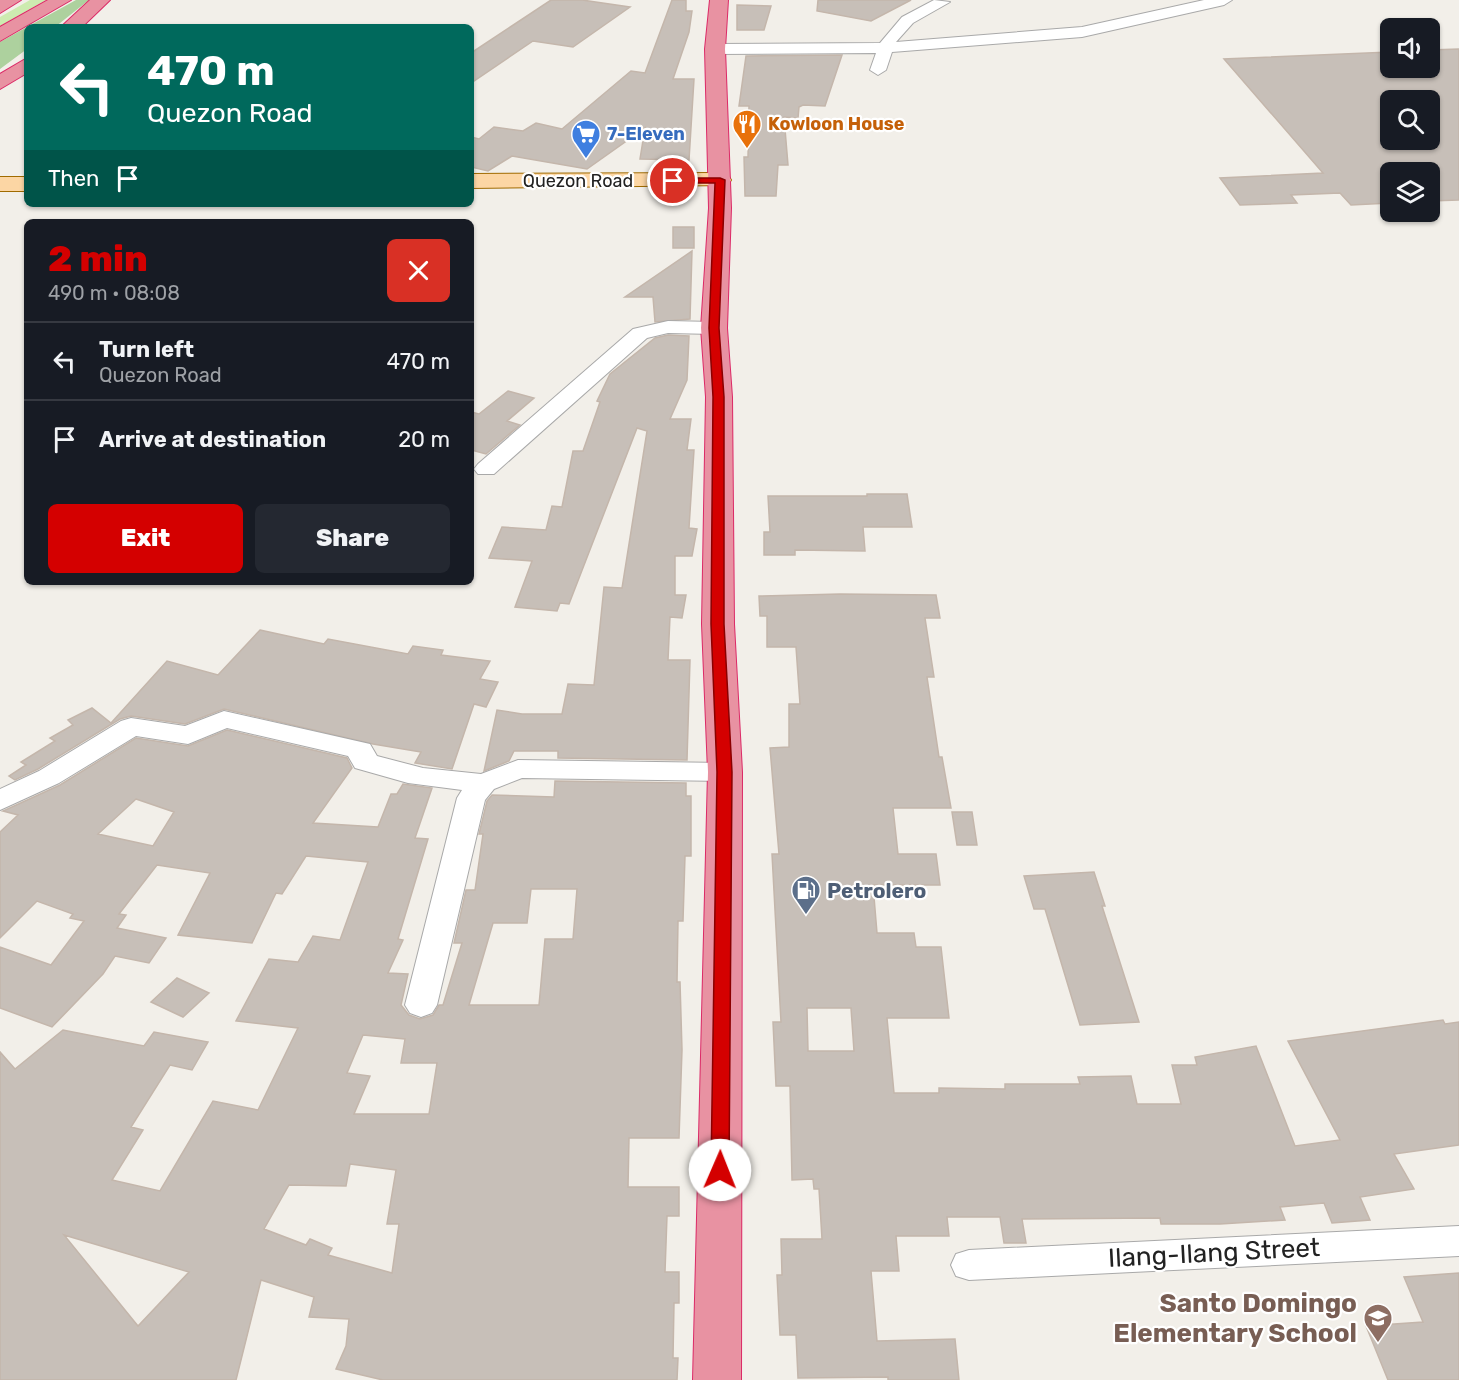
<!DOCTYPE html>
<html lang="en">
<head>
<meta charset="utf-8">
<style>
  body { margin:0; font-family:Rubik,sans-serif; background:#242831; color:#f1f3f6; height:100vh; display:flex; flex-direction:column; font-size:22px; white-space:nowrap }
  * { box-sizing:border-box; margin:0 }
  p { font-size:20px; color:#9ea1a6 }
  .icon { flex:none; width:33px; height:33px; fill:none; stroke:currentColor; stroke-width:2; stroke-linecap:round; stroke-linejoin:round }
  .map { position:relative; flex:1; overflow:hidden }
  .details { position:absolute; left:24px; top:219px; width:450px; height:366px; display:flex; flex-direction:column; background:#171b24; border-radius:9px; box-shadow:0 2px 4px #0004 }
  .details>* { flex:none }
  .banner { position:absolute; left:24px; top:24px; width:450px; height:183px; border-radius:9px; box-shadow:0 2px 4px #0004; background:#00695c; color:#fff; overflow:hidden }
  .buttons { position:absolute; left:1380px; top:18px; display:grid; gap:12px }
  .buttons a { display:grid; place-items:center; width:60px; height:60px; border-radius:9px; background:#171b24; box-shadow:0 2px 4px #0004; font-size:30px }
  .pin { position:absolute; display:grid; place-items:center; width:51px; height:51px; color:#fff; margin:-26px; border:3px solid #fff; border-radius:50%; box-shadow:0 2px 6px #0007 }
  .me { position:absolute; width:66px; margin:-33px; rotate:1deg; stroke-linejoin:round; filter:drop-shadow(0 0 4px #0008) }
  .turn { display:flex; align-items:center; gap:21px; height:126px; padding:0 24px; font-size:27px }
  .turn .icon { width:78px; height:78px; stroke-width:2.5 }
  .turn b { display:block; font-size:42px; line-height:51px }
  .then { display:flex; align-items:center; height:57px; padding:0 24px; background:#0003; gap:12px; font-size:22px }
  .round { display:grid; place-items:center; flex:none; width:63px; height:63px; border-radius:9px; background:#242831 }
  .overview { display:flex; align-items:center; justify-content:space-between; height:102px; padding:0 24px }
  h1 { font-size:36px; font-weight:800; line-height:45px; color:#d40000 }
  .primary-button { display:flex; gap:12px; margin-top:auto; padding:12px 24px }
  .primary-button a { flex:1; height:69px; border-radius:9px; background:#d40000; color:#fff; font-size:24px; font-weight:800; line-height:69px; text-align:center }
  .primary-button a+a { background:#242831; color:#f1f3f6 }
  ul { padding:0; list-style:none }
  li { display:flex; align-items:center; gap:18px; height:78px; padding:0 24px; border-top:2px solid #363941 }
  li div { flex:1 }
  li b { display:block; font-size:22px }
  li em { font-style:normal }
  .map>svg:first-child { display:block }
  .grass { fill:#cdebb0 }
  .forest { fill:#add19e }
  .building { fill:#c7bfb8; stroke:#c4b6ab; stroke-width:1.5; fill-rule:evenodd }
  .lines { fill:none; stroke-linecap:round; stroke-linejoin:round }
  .minor-casing { stroke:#a9a9a9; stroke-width:2 }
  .major-casing { stroke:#a06b00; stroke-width:2 }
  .highway-casing { stroke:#dc2a67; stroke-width:2 }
  .minor { fill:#fff; fill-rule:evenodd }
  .major { fill:#fcd6a4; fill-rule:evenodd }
  .highway { fill:#e892a2; fill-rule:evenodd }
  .route { fill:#d40000; stroke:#8a0000; stroke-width:1.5 }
  .labels { text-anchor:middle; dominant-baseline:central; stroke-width:4.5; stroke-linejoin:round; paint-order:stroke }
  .far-food-label { font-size:18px; font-weight:bold; fill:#c56008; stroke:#fff; text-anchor:start }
  .far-shop-label { font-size:18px; font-weight:bold; fill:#366cbe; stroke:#fff; text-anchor:start }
  .far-street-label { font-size:18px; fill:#222; stroke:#fff }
  .service-label { font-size:21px; font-weight:bold; fill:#4e5e75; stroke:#fff; text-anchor:start }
  .near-street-label { font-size:26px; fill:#222; stroke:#fff }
  .near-education-label { font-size:26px; font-weight:bold; fill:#785e54; stroke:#fff; text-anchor:end }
</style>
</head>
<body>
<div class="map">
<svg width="1459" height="1380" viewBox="0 0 1459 1380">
  <rect width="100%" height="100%" fill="#f2efe9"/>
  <!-- grass -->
  <path class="grass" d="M 30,0 L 46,0 L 0,26 L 0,17 Z"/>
  <!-- forest -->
  <path class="forest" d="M 76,0 L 89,0 L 55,27 L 27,27 Z
    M 27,27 L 27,49 L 0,69 L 0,42 Z"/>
  <!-- building -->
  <path class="building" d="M 551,0 L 582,0 L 630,7 L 573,47 L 533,41 L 471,83 L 471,53 Z
    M 672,0 L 686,0 L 686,11 L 692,11 L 689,32 L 673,79 L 694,79 L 689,160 L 640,159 L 645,128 L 587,169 L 512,156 L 488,171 L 471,167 L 471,137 L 479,139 L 494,127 L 523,131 L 536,123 L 562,129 L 631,71 L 645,73 Z
    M 818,0 L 911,0 L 871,21 L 817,11 Z
    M 737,5 L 771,6 L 764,30 L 737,30 Z
    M 1459,49 L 1459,200 L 1430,201 L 1430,172 L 1390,172 L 1390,203 L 1351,205 L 1340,193 L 1291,195 L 1297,203 L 1240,205 L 1220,178 L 1323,173 L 1224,59 L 1390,52 L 1390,68 L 1430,68 L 1430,50 ZM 1390,100 L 1430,100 L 1430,140 L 1390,140 Z
    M 842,55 L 825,106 L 803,105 L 799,107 L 798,118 L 784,117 L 788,165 L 778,165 L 776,196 L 745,196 L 744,157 L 748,157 L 749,106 L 739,106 L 746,56 Z
    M 673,227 L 694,227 L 694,248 L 673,248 Z
    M 692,251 L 690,319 L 655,322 L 653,297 L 625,297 Z
    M 668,335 L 689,336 L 687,380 L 670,419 L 691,419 L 687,450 L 694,450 L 689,528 L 697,529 L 692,556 L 675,556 L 675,595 L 686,595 L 682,618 L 670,617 L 668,660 L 690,660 L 687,760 L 558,758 L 558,751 L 514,751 L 509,761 L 484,771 L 497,710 L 522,714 L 562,714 L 568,684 L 594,685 L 604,587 L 622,588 L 647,431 L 637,428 L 569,604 L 560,603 L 557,611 L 515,607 L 532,561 L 489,558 L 502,527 L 546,530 L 552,506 L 562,507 L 573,451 L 583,451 L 600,402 L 597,401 L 610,374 L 655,338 Z
    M 508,391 L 534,398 L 507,421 L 520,425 L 486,454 L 471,450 L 471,412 L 479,414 Z
    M 867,494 L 907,494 L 912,527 L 863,527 L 865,551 L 795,550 L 795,555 L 764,555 L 764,532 L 770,532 L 768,496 L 867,496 Z
    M 840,594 L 936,595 L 940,618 L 925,618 L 934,677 L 927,677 L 939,757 L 942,757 L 951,808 L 893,808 L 898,854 L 936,854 L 940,885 L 873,885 L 877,933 L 914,933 L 916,947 L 941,947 L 949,1018 L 887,1018 L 894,1093 L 939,1093 L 939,1088 L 1005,1089 L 1005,1084 L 1080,1084 L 1078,1077 L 1131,1076 L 1137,1104 L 1181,1104 L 1172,1065 L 1197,1065 L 1195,1057 L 1256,1046 L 1295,1146 L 1340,1140 L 1288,1041 L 1443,1020 L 1445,1024 L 1459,1022 L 1459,1145 L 1394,1154 L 1414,1189 L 1360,1197 L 1370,1220 L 1332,1223 L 1324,1203 L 1280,1207 L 1285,1220 L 1220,1224 L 1161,1224 L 1160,1218 L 1022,1219 L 1026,1243 L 1004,1243 L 1000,1217 L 947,1217 L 949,1236 L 896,1236 L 899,1271 L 871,1271 L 877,1341 L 955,1339 L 959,1380 L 888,1380 L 888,1377 L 798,1378 L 796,1335 L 780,1335 L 777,1275 L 782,1275 L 781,1239 L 822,1239 L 819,1189 L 814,1189 L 813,1179 L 792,1180 L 790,1086 L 776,1086 L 773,1022 L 781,1022 L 772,854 L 779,854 L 770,748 L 789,747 L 789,704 L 800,704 L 796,647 L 767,647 L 767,616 L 760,616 L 759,596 ZM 807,1008 L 851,1008 L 854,1051 L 808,1051 Z
    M 260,630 L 324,644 L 328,639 L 408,654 L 413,646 L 443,650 L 441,655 L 490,661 L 480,679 L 498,682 L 486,707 L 474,704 L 452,769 L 415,763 L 421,752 L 373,744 L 224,709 L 185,724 L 131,716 L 120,719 L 38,769 L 15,780 L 9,776 L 26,765 L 21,762 L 55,741 L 50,738 L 73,725 L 68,720 L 92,708 L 111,723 L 167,661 L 218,675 Z
    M 227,730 L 347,758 L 352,768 L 313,823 L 378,827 L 391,794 L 397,794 L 403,784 L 432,788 L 415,838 L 428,839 L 398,939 L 403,940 L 388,973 L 408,974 L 401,1005 L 409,1015 L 420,1019 L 433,1015 L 439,1005 L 443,1005 L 462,943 L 454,943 L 466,890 L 475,890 L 483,834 L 479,834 L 487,801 L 492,795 L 554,797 L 555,781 L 686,783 L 686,796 L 691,796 L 691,856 L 685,856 L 683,921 L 678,921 L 677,982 L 680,982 L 682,1050 L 679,1138 L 629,1138 L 628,1187 L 679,1187 L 679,1216 L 667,1216 L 665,1272 L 679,1272 L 679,1303 L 674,1303 L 673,1358 L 678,1358 L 677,1380 L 383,1380 L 336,1369 L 346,1346 L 349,1319 L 309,1317 L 314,1297 L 261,1280 L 236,1380 L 0,1380 L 0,1052 L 15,1069 L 63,1030 L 144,1046 L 154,1032 L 208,1042 L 192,1070 L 170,1065 L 131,1127 L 143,1130 L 112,1180 L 160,1191 L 213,1101 L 258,1110 L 298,1028 L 236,1021 L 269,959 L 298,962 L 313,936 L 340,940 L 368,862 L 306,856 L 282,894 L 276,893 L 252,943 L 178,935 L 210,873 L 157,865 L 119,914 L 126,915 L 117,928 L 166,938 L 149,963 L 115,956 L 103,974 L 52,1027 L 0,1008 L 0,947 L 51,965 L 84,921 L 70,918 L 73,914 L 37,901 L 0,938 L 0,832 L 18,815 L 3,811 L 60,785 L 136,738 L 188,746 ZM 136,799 L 174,812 L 153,846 L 98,834 ZM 531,889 L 577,889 L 573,939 L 545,939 L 539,1005 L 469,1005 L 493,923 L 527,923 ZM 363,1035 L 405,1039 L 401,1063 L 437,1063 L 429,1114 L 354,1114 L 370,1076 L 347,1073 ZM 350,1164 L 396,1170 L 387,1224 L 399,1224 L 392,1273 L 328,1255 L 332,1248 L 310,1239 L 306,1245 L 264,1229 L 289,1185 L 346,1186 ZM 64,1235 L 189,1272 L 138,1326 Z
    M 952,812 L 972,812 L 977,845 L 957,845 Z
    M 1094,872 L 1105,906 L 1102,906 L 1139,1022 L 1080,1025 L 1045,909 L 1034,909 L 1024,876 Z
    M 177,978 L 209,993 L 183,1017 L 151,1002 Z
    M 1459,1273 L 1459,1380 L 1388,1380 L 1366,1326 L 1423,1322 L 1404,1277 Z"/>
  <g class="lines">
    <!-- minor casing -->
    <g class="minor-casing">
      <path id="minor" d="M 934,0 L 950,2 L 913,23 L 896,42 L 1082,27 L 1204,0 L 1232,0 L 1224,5 L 1082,37 L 892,52 L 886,70 L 878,75 L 870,70 L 876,53 L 715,54 L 707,49 L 715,44 L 880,43 L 902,17 Z
        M 668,321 L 714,322 L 721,324 L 724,328 L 721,332 L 714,334 L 668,333 L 647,338 L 494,474 L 478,474 L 474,469 L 478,464 L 633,329 Z
        M 224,711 L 370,744 L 377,756 L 423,768 L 481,774 L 518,760 L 725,763 L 735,766 L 739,772 L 735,778 L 725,781 L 522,778 L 494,789 L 485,800 L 437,1005 L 432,1013 L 421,1017 L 410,1013 L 405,1005 L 457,798 L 462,790 L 408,783 L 355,768 L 348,756 L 227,728 L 188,744 L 136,736 L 59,783 L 0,810 L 0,789 L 39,771 L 121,721 L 131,718 L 185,726 Z
        M 1459,1226 L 1459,1256 L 969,1280 L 956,1276 L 951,1265 L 956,1254 L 969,1250 Z"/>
    </g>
    <!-- major casing -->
    <g class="major-casing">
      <path id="major" d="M 720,173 L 728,175 L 731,180 L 728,185 L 471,188 L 471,174 Z
        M 0,177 L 27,177 L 27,191 L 0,191 Z"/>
    </g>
    <!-- highway casing -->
    <g class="highway-casing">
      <path id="highway" d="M 0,0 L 21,0 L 0,13 Z
        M 48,0 L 71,0 L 0,41 L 0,27 Z
        M 90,0 L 110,0 L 82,27 L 61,27 Z
        M 710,0 L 728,0 L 725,49 L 731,208 L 727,328 L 732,397 L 734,624 L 742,772 L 741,1380 L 693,1380 L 708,772 L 702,624 L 706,397 L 701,328 L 709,208 L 705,49 Z
        M 27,58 L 27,73 L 0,89 L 0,74 Z"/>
    </g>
    <!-- minor -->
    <use href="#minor" class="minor"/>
    <!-- major -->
    <use href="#major" class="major"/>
    <!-- highway -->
    <use href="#highway" class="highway"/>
  </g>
  <!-- route -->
  <path class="route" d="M 720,178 L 725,180 L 719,328 L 724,397 L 724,624 L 732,772 L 729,1170 L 726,1175 L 713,1175 L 711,1170 L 717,772 L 711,624 L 713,397 L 709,328 L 715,183 L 673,183 L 669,181 L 673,178 Z"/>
  <!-- icons -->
  <defs>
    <g id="restaurant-pin" transform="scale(1.5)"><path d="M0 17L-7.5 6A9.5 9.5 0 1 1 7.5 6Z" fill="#e8710a" stroke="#fff"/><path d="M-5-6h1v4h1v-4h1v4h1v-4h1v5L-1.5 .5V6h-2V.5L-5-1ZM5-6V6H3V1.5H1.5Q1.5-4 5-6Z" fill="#fff"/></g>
    <g id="supermarket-pin" transform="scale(1.5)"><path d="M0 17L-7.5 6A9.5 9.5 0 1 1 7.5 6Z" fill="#3f7fe0" stroke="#fff"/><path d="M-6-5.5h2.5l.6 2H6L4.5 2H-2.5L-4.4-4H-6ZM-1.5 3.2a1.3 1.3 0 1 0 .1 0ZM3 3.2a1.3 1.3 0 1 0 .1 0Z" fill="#fff"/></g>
    <g id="fuel-pin" transform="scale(1.5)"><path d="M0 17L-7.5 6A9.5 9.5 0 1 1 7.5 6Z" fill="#5c6f8a" stroke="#fff"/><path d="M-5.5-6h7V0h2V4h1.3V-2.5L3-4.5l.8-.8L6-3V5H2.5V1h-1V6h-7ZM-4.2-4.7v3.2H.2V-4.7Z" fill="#fff"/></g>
    <g id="school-pin" transform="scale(1.5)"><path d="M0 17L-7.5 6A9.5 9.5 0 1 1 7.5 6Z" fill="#8d6e63" stroke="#fff"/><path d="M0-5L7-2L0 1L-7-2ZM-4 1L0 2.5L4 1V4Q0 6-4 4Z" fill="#fff"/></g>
  </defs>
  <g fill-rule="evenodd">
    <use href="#restaurant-pin" x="747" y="124"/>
    <use href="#supermarket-pin" x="586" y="134"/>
    <use href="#fuel-pin" x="806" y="890"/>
    <use href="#school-pin" x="1378" y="1318"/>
  </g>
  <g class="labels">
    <!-- far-food labels -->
    <g class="far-food-label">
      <text x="768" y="124">Kowloon House</text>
    </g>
    <!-- far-shop labels -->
    <g class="far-shop-label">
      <text x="607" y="134">7-Eleven</text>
    </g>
    <!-- far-street labels -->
    <g class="far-street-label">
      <text x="578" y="181">Quezon Road</text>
    </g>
    <!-- service labels -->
    <g class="service-label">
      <text x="827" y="890">Petrolero</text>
    </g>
    <!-- near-street labels -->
    <g class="near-street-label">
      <text transform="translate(1214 1253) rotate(-3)">Ilang-Ilang Street</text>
    </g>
    <!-- near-education labels -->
    <g class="near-education-label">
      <text x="1357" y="1303">Santo Domingo<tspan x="1357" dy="30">Elementary School</tspan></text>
    </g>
  </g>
</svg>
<div class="buttons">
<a><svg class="icon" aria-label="sound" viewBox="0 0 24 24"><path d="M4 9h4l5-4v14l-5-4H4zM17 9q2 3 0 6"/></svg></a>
<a><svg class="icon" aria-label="search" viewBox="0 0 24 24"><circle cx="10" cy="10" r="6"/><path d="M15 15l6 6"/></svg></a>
<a><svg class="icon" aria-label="layers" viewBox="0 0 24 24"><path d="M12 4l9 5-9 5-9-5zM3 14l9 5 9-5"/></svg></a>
</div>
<div class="pin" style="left:673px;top:181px;background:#d93025"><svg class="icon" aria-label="arrive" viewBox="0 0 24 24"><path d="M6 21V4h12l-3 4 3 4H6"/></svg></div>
<svg class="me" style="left:720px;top:1170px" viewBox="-20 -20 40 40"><circle r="19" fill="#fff"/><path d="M0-13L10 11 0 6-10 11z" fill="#d40000"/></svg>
<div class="banner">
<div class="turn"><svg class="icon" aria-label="left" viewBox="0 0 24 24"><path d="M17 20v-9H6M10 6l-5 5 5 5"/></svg><div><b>470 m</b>Quezon Road</div></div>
<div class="then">Then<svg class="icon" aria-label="arrive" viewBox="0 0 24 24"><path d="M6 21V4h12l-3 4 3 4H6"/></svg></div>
</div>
<section class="details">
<div class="overview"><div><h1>2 min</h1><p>490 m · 08:08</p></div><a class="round" style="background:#d93025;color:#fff"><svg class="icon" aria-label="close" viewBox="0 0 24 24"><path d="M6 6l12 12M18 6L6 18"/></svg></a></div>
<ul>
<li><svg class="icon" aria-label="left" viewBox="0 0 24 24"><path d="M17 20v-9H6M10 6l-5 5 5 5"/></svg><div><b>Turn left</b><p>Quezon Road</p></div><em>470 m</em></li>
<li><svg class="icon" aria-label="arrive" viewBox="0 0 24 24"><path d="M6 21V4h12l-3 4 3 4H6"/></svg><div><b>Arrive at destination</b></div><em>20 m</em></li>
</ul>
<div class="primary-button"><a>Exit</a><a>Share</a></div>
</section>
</div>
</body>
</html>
